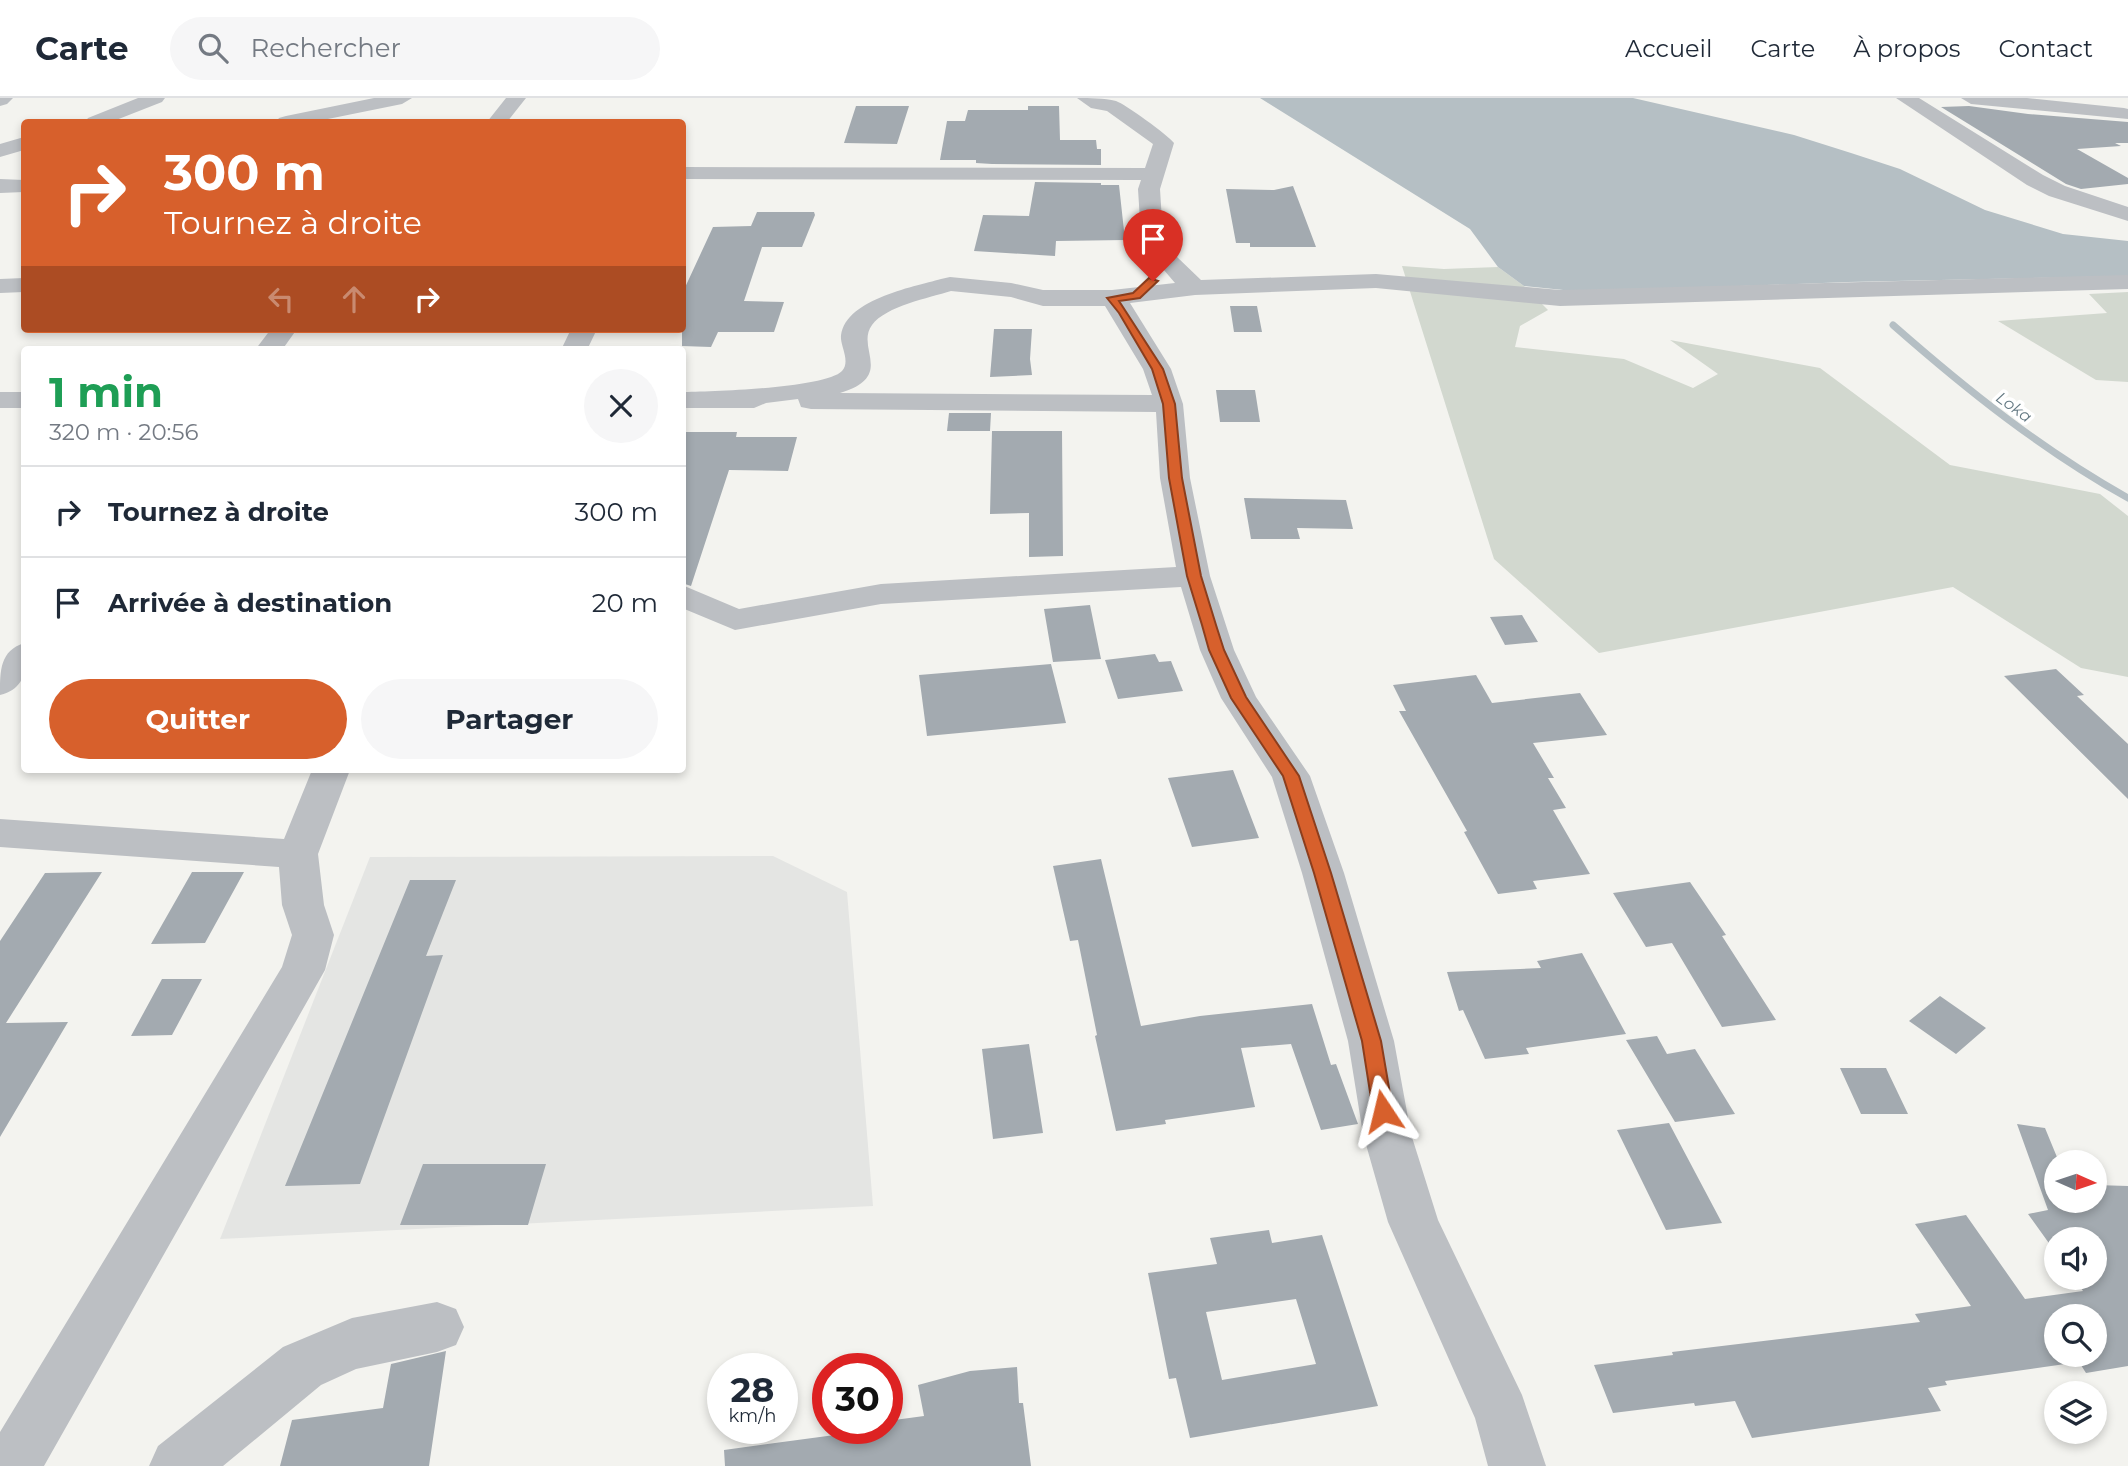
<!DOCTYPE html>
<html lang="fr">
<head>
<meta charset="utf-8">
<style>
  body { margin:0; font-family:Montserrat,sans-serif; background:#f6f6f7; color:#1f2937; height:100vh; display:flex; flex-direction:column; font-size:26px; white-space:nowrap }
  * { box-sizing:border-box; margin:0 }
  p { font-size:23px; color:#747a83 }
  .icon { flex:none; width:38px; height:38px; fill:none; stroke:currentColor; stroke-width:2; stroke-linecap:round; stroke-linejoin:round }
  .map { position:relative; flex:1; overflow:hidden }
  .sheet { position:absolute; left:21px; top:248px; width:665px; height:427px; display:flex; flex-direction:column; background:#fff; border-radius:7px; box-shadow:0 4px 10px #0003 }
  .sheet>* { flex:none }
  .guide { position:absolute; left:21px; top:21px; width:665px; height:214px; border-radius:7px; box-shadow:0 4px 10px #0003; background:#d7602c; color:#fff; overflow:hidden }
  .needle { width:46px; rotate:93deg }
  .tools { position:absolute; left:2044px; top:1052px; display:grid; gap:14px }
  .tools a { display:grid; place-items:center; width:63px; height:63px; border-radius:50%; background:#fff; box-shadow:0 4px 10px #0003; font-size:35px }
  .speed { position:absolute; left:707px; top:1255px; display:flex; gap:14px; font-size:35px; font-weight:700; text-align:center }
  .speed>* { display:grid; place-content:center; width:91px; height:91px; border-radius:50%; background:#fff; box-shadow:0 4px 10px #0003; line-height:1 }
  .speed small { font-size:18px; font-weight:400 }
  .speed .limit { border:10px solid #d22; background:#fff; color:#111 }
  .pin { position:absolute; display:grid; place-items:center; width:60px; height:60px; color:#fff; margin:-72px -30px; border-radius:50% 50% 50% 0; rotate:-45deg; box-shadow:0 0 7px #0007 }
  .pin .icon { rotate:45deg }
  .me { position:absolute; width:77px; margin:-38px; rotate:350deg; stroke-linejoin:round; filter:drop-shadow(0 0 5px #0008) }
  .turn { display:flex; align-items:center; gap:24px; height:147px; padding:0 28px; font-size:32px }
  .turn .icon { width:91px; height:91px; stroke-width:2.5 }
  .turn b { display:block; font-size:49px; line-height:60px }
  .lanes { display:flex; align-items:center; height:66px; padding:0 28px; background:#0003; justify-content:center; gap:35px; direction:ltr }
  .lanes .off { opacity:.35 }
  .round { display:grid; place-items:center; flex:none; width:74px; height:74px; border-radius:37px; background:#f6f6f7 }
  .head { display:flex; align-items:center; justify-content:space-between; height:119px; padding:0 28px }
  h1 { font-size:42px; font-weight:700; line-height:52px; color:#1e9e55 }
  .action { display:flex; gap:14px; margin-top:auto; padding:14px 28px }
  .action a { flex:1; height:80px; border-radius:42px; background:#d7602c; color:#fff; font-size:28px; font-weight:700; line-height:80px; text-align:center }
  .action a+a { background:#f6f6f7; color:#1f2937 }
  ul { padding:0; list-style:none }
  li { display:flex; align-items:center; gap:21px; height:91px; padding:0 28px; border-top:2px solid #e0e1e3 }
  li div { flex:1 }
  li b { display:block; font-size:26px }
  li em { font-style:normal }
  header { display:flex; align-items:center; gap:42px; box-sizing:border-box; height:98px; padding:0 35px; background:#fff; border-bottom:2px solid #e0e1e3 }
  header strong { font-size:33px }
  nav { display:flex; gap:38px; margin-inline-start:auto; font-size:24px }
  .search { width:490px; height:63px; background:#f6f6f7; display:flex; align-items:center; gap:18px; box-sizing:border-box; padding:0 24px; border-radius:38px; color:#747a83; font-size:26px }
  .map>svg:first-child { display:block }
  .built { fill:#e4e5e3 }
  .green { fill:#d2d8cf }
  .water { fill:#b5bfc4 }
  .lines { fill:none; stroke-linecap:round; stroke-linejoin:round }
  .stream { stroke:#b5bfc4; stroke-width:7 }
  .building { fill:#a3aab0; fill-rule:evenodd }
  .street { fill:#bcbfc3; fill-rule:evenodd }
  .route { fill:#d7602c; stroke:#8c3e1d; stroke-width:2 }
  .labels { text-anchor:middle; dominant-baseline:central; stroke-width:7; stroke-linejoin:round; paint-order:stroke }
  .far-water-label { font-size:16px; font-style:italic; fill:#647983; stroke:#fff }
</style>
</head>
<body>
<header>
<strong>Carte</strong>
<div class="search"><svg class="icon" aria-label="search" viewBox="0 0 24 24"><circle cx="10" cy="10" r="6"/><path d="M15 15l6 6"/></svg>Rechercher</div>
<nav><a>Accueil</a><a>Carte</a><a>À propos</a><a>Contact</a></nav>
</header>
<div class="map">
<svg width="2128" height="1368" viewBox="0 0 2128 1368">
  <rect width="100%" height="100%" fill="#f3f3ef"/>
  <!-- built -->
  <path class="built" d="M 773,758 L 847,794 L 873,1108 L 220,1141 L 370,759 Z"/>
  <!-- green -->
  <path class="green" d="M 1402,168 L 1444,171 L 1498,169 L 1524,188 L 1548,212 L 1520,228 L 1515,249 L 1624,261 L 1693,290 L 1718,276 L 1670,242 L 1820,270 L 1950,367 L 2100,396 L 2128,418 L 2128,579 L 2081,570 L 1953,489 L 1599,555 L 1494,461 Z
    M 2128,194 L 2128,284 L 2096,282 L 1998,223 L 2107,215 L 2089,196 Z"/>
  <!-- water -->
  <path class="water" d="M 1260,0 L 1633,0 L 1794,37 L 1851,55 L 1900,71 L 1985,112 L 2063,136 L 2128,143 L 2128,178 L 1848,184 L 1583,194 L 1524,188 L 1498,169 L 1470,131 Z"/>
  <g class="lines">
    <!-- stream -->
    <path class="stream" d="M 1893,227 C 1967,292 2042,352 2128,400"/>
  </g>
  <!-- building -->
  <path class="building" d="M 856,8 L 909,8 L 897,46 L 844,45 Z
    M 1028,8 L 1059,8 L 1060,42 L 1096,42 L 1097,51 L 1101,51 L 1101,67 L 992,66 L 976,65 L 976,62 L 940,62 L 947,23 L 965,23 L 968,12 L 1028,12 Z
    M 1969,8 L 2028,16 L 2128,24 L 2128,45 L 2115,45 L 2121,48 L 2077,51 L 2128,80 L 2128,86 L 2081,91 L 2066,86 L 1941,9 Z
    M 1035,84 L 1101,85 L 1101,87 L 1119,87 L 1125,142 L 1056,143 L 1055,158 L 974,153 L 983,117 L 1029,118 Z
    M 1293,88 L 1316,149 L 1250,149 L 1250,145 L 1236,145 L 1226,91 L 1274,92 Z
    M 757,114 L 814,114 L 815,117 L 802,149 L 762,149 L 744,203 L 784,204 L 774,234 L 718,234 L 711,249 L 682,248 L 682,196 L 713,129 L 751,128 Z
    M 1230,208 L 1257,208 L 1262,234 L 1234,234 Z
    M 994,231 L 1032,231 L 1030,261 L 1032,277 L 990,279 Z
    M 1216,292 L 1255,292 L 1260,324 L 1220,324 Z
    M 949,315 L 991,315 L 990,333 L 947,333 Z
    M 992,333 L 1062,333 L 1063,458 L 1029,459 L 1029,415 L 990,416 Z
    M 682,334 L 737,334 L 736,339 L 797,339 L 788,373 L 729,372 L 691,488 L 682,485 Z
    M 1244,400 L 1346,402 L 1353,431 L 1297,430 L 1300,441 L 1251,441 Z
    M 1090,507 L 1101,561 L 1053,564 L 1044,511 Z
    M 1522,517 L 1538,544 L 1505,547 L 1490,519 Z
    M 1155,556 L 1159,564 L 1171,563 L 1183,593 L 1118,601 L 1105,562 Z
    M 1051,566 L 1066,625 L 927,638 L 919,577 Z
    M 2056,571 L 2084,597 L 2077,598 L 2128,646 L 2128,701 L 2004,578 Z
    M 1476,577 L 1492,605 L 1580,595 L 1607,637 L 1533,645 L 1554,680 L 1548,680 L 1566,710 L 1553,712 L 1590,776 L 1533,783 L 1537,791 L 1498,796 L 1464,734 L 1467,733 L 1399,613 L 1406,613 L 1393,587 Z
    M 1233,672 L 1259,740 L 1192,749 L 1168,680 Z
    M 1101,761 L 1141,928 L 1200,918 L 1312,906 L 1331,967 L 1336,966 L 1358,1026 L 1321,1032 L 1291,946 L 1241,950 L 1255,1009 L 1165,1022 L 1166,1026 L 1116,1033 L 1095,938 L 1097,937 L 1078,842 L 1070,843 L 1053,768 Z
    M 102,774 L 6,925 L 68,924 L 0,1039 L 0,843 L 45,775 Z
    M 192,774 L 244,774 L 205,845 L 151,846 Z
    M 410,782 L 456,782 L 426,858 L 443,857 L 360,1086 L 285,1088 Z
    M 1690,784 L 1726,837 L 1722,838 L 1776,922 L 1722,929 L 1672,845 L 1646,849 L 1613,795 Z
    M 1582,855 L 1626,936 L 1526,950 L 1529,956 L 1485,961 L 1463,912 L 1459,913 L 1447,874 L 1541,870 L 1537,863 Z
    M 162,881 L 202,881 L 172,937 L 131,938 Z
    M 1940,898 L 1986,930 L 1956,956 L 1909,923 Z
    M 1657,938 L 1667,956 L 1695,951 L 1735,1016 L 1675,1024 L 1626,942 Z
    M 1029,946 L 1043,1035 L 993,1041 L 982,951 Z
    M 1840,970 L 1886,970 L 1908,1016 L 1861,1016 Z
    M 1669,1025 L 1722,1125 L 1666,1132 L 1617,1032 Z
    M 2017,1026 L 2045,1030 L 2059,1064 L 2056,1064 L 2056,1102 L 2095,1102 L 2095,1087 L 2128,1088 L 2128,1268 L 2086,1275 L 2079,1264 L 1945,1283 L 1947,1287 L 1928,1290 L 1941,1313 L 1752,1340 L 1735,1303 L 1695,1308 L 1694,1305 L 1613,1315 L 1594,1267 L 1673,1257 L 1672,1254 L 1920,1224 L 1915,1216 L 1971,1208 L 1915,1126 L 1966,1117 L 2025,1201 L 2083,1193 L 2074,1180 L 2095,1180 L 2095,1141 L 2056,1141 L 2056,1155 L 2028,1116 L 2048,1112 ZM 2056,1218 L 2095,1218 L 2095,1256 L 2056,1256 Z
    M 423,1066 L 546,1066 L 528,1127 L 400,1127 Z
    M 1269,1132 L 1272,1145 L 1322,1137 L 1378,1308 L 1190,1340 L 1176,1280 L 1169,1281 L 1148,1175 L 1217,1166 L 1210,1140 ZM 1296,1201 L 1316,1266 L 1222,1282 L 1206,1214 Z
    M 446,1253 L 429,1368 L 280,1368 L 292,1322 L 383,1310 L 391,1266 Z
    M 1017,1269 L 1019,1305 L 1023,1305 L 1031,1368 L 725,1368 L 724,1352 L 887,1330 L 887,1323 L 924,1318 L 918,1287 L 970,1273 Z"/>
  <g class="lines">
    <!-- street -->
    <path class="street" d="M 0,0 L 13,0 L 7,6 L 0,8 Z
      M 138,0 L 165,0 L 162,4 L 111,24 L 85,24 L 88,20 Z
      M 374,0 L 412,0 L 402,6 L 313,24 L 276,24 L 279,20 L 286,18 Z
      M 506,0 L 526,0 L 507,24 L 487,24 Z
      M 1077,0 C 1090,0 1104,0 1116,3 C 1125,6 1168,37 1174,45 L 1160,91 L 1162,123 L 1173,139 L 1176,158 L 1201,182 L 1376,176 L 1560,192 L 2128,177 L 2128,191 L 1560,208 L 1376,190 L 1195,197 L 1130,205 L 1171,271 L 1183,306 L 1190,380 L 1210,478 L 1234,552 L 1256,599 L 1310,678 L 1344,775 L 1394,943 L 1411,1036 L 1438,1122 L 1522,1297 L 1546,1368 L 1488,1368 L 1475,1320 L 1388,1124 L 1363,1036 L 1348,943 L 1302,775 L 1272,679 L 1221,600 L 1200,552 L 1181,489 L 881,506 L 735,532 L 682,510 L 682,487 L 739,511 L 881,486 L 1176,469 L 1160,380 L 1156,314 L 811,311 L 801,309 L 798,301 L 766,305 L 754,310 L 682,310 L 682,294 C 709,294 826,290 842,273 C 850,264 842,251 841,241 C 841,202 913,189 941,181 L 950,179 L 1011,185 L 1043,192 L 1112,192 L 1175,185 L 1152,158 L 1149,139 L 1140,123 L 1138,91 L 1141,82 L 682,81 L 682,69 L 1145,70 L 1153,46 L 1107,13 L 1091,10 ZM 951,193 L 1011,199 L 1043,208 L 1105,208 L 1143,271 L 1152,297 L 840,295 C 896,278 855,250 872,227 C 886,208 929,200 951,193 Z
      M 1896,0 L 1919,0 L 2043,77 L 2065,88 L 2128,109 L 2128,123 L 2049,98 L 2027,87 Z
      M 1961,0 L 2027,0 L 2124,10 L 2128,11 L 2128,21 L 1971,6 Z
      M 24,39 L 24,52 L 0,59 L 0,46 Z
      M 0,81 L 24,82 L 24,94 L 0,95 Z
      M 24,180 L 24,194 L 0,195 L 0,181 Z
      M 271,231 L 297,231 L 282,252 L 255,252 Z
      M 571,231 L 597,231 L 587,252 L 561,252 Z
      M 0,294 L 24,294 L 24,310 L 0,310 Z
      M 24,545 C 26,569 28,590 0,597 C 0,572 0,553 24,545 Z
      M 312,672 L 350,672 L 318,756 L 324,807 L 334,837 L 325,872 L 44,1368 L 0,1368 L 0,1334 L 282,869 L 292,837 L 282,807 L 279,769 L 0,749 L 0,721 L 284,741 Z
      M 437,1204 L 456,1211 L 464,1229 L 456,1247 L 437,1254 L 356,1271 L 321,1287 L 223,1368 L 149,1368 L 158,1348 L 283,1249 L 352,1220 Z"/>
  </g>
  <!-- route -->
  <path class="route" d="M 1149,180 L 1158,183 L 1140,200 L 1119,203 L 1163,271 L 1175,306 L 1182,380 L 1201,478 L 1216,527 L 1224,552 L 1246,599 L 1299,678 L 1331,775 L 1381,943 L 1393,1013 L 1390,1019 L 1383,1021 L 1376,1019 L 1373,1013 L 1362,943 L 1314,775 L 1283,678 L 1231,600 L 1209,552 L 1202,527 L 1187,478 L 1169,380 L 1163,306 L 1152,271 L 1119,215 L 1107,200 L 1133,195 Z"/>
  <g class="labels">
    <!-- far-water labels -->
    <g class="far-water-label">
      <text transform="translate(2014 309) rotate(36)">Loka</text>
    </g>
  </g>
</svg>
<div class="tools">
<a><svg class="needle" viewBox="-14 -14 28 28"><path d="M0-13l5 13h-10z" fill="#e53935"/><path d="M0 13l5-13h-10z" fill="#747a83"/></svg></a>
<a><svg class="icon" aria-label="sound" viewBox="0 0 24 24"><path d="M4 9h4l5-4v14l-5-4H4zM17 9q2 3 0 6"/></svg></a>
<a><svg class="icon" aria-label="search" viewBox="0 0 24 24"><circle cx="10" cy="10" r="6"/><path d="M15 15l6 6"/></svg></a>
<a><svg class="icon" aria-label="layers" viewBox="0 0 24 24"><path d="M12 4l9 5-9 5-9-5zM3 14l9 5 9-5"/></svg></a>
</div>
<div class="speed"><div>28<small>km/h</small></div><div class="limit">30</div></div>
<div class="pin" style="left:1153px;top:183px;background:#d93025"><svg class="icon" aria-label="arrive" viewBox="0 0 24 24"><path d="M6 21V4h12l-3 4 3 4H6"/></svg></div>
<svg class="me" style="left:1383px;top:1013px" viewBox="-20 -20 40 40"><path d="M0-17L14 15 0 8-14 15z" fill="#d7602c" stroke="#fff" stroke-width="4"/></svg>
<div class="guide">
<div class="turn"><svg class="icon" aria-label="right" viewBox="0 0 24 24"><path d="M7 20v-9h11M14 6l5 5-5 5"/></svg><div><b>300 m</b>Tournez à droite</div></div>
<div class="lanes"><svg class="icon off" aria-label="left" viewBox="0 0 24 24"><path d="M17 20v-9H6M10 6l-5 5 5 5"/></svg><svg class="icon off" aria-label="ahead" viewBox="0 0 24 24"><path d="M12 20V5M6 11l6-6 6 6"/></svg><svg class="icon" aria-label="right" viewBox="0 0 24 24"><path d="M7 20v-9h11M14 6l5 5-5 5"/></svg></div>
</div>
<section class="sheet">
<div class="head"><div><h1>1 min</h1><p>320 m · 20:56</p></div><a class="round"><svg class="icon" aria-label="close" viewBox="0 0 24 24"><path d="M6 6l12 12M18 6L6 18"/></svg></a></div>
<ul>
<li><svg class="icon" aria-label="right" viewBox="0 0 24 24"><path d="M7 20v-9h11M14 6l5 5-5 5"/></svg><div><b>Tournez à droite</b></div><em>300 m</em></li>
<li><svg class="icon" aria-label="arrive" viewBox="0 0 24 24"><path d="M6 21V4h12l-3 4 3 4H6"/></svg><div><b>Arrivée à destination</b></div><em>20 m</em></li>
</ul>
<div class="action"><a>Quitter</a><a>Partager</a></div>
</section>
</div>
</body>
</html>
